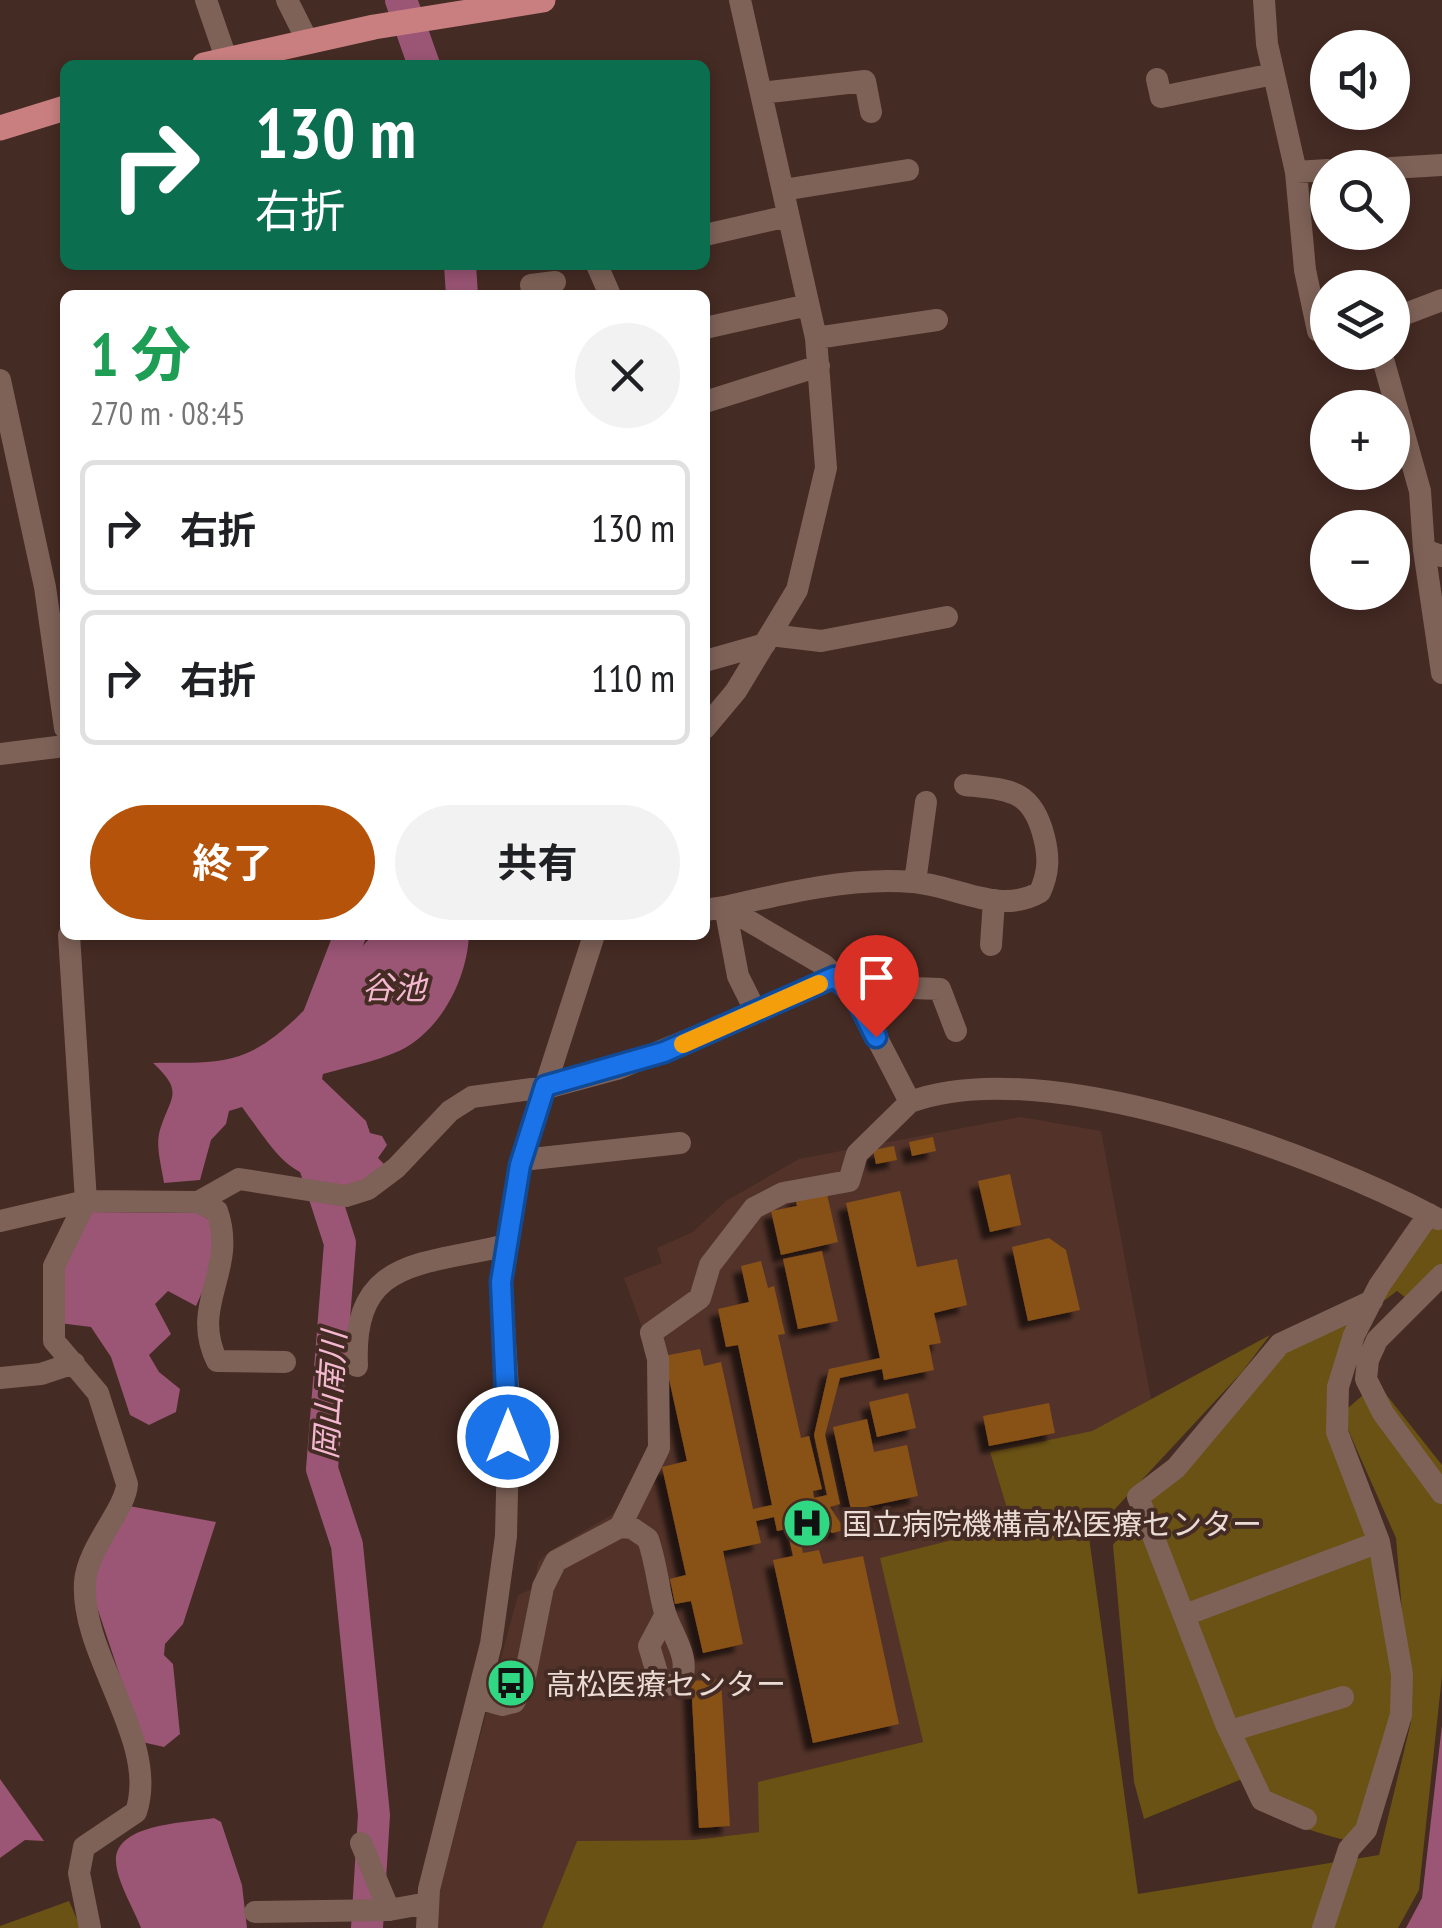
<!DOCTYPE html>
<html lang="ja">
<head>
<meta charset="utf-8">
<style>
  body { margin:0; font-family:"PT Sans Narrow","Noto Sans JP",sans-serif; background:#f2f2f2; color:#202124; height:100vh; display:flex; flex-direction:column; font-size:38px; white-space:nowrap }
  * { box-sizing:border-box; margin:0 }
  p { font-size:32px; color:#757577 }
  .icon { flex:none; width:55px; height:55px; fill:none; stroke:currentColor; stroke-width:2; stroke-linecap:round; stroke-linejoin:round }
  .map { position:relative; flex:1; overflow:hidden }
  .drawer { position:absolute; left:60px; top:290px; width:650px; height:650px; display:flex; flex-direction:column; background:#fff; border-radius:15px; box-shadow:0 5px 15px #0003 }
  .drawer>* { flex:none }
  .guide { position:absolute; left:60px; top:60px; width:650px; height:210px; border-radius:15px; box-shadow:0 5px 15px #0003; background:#0b6e4f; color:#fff; overflow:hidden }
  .tools { position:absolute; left:1310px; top:30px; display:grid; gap:20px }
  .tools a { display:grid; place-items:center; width:100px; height:100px; border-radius:50%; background:#fff; box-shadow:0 5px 15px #0003; font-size:50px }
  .pin { position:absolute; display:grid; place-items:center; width:85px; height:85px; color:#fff; margin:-102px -42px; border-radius:50% 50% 50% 0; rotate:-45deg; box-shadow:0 0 10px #0007 }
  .pin .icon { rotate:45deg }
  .me { position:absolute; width:110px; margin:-55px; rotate:0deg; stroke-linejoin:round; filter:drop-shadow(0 0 8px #0008) }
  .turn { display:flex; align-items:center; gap:35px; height:210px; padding:0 30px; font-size:45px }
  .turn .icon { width:130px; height:130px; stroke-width:2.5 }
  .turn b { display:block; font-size:70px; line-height:85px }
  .round { display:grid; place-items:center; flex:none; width:105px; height:105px; border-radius:52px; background:#f2f2f2 }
  .overview { display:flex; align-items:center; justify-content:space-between; height:170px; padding:0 30px }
  h1 { font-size:60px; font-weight:700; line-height:75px; color:#1e9e55 }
  .button { display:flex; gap:20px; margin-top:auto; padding:20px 30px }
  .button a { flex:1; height:115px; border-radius:60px; background:#b45309; color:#fff; font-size:40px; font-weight:700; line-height:115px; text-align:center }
  .button a+a { background:#f2f2f2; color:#202124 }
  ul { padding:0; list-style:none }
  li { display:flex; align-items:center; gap:30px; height:135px; margin:0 20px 15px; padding:0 10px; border:5px solid #e0e0e0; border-radius:15px }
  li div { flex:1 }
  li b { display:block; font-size:38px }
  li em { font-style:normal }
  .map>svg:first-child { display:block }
  .built { fill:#533329 }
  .green { fill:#6a5114 }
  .water { fill:#9b5575 }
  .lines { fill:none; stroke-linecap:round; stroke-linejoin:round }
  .river { stroke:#9b5575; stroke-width:32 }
  .building { fill:#885118; filter:url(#shadow) }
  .minor { stroke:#7e6258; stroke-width:22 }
  .major { stroke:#c97f80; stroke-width:25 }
  .route-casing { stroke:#114b97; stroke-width:25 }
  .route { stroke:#1a73e8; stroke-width:18 }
  .slow { stroke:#f59e0b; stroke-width:18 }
  .labels { text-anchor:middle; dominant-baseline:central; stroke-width:8; stroke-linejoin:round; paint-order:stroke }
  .poi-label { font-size:30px; fill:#ebdbd5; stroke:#442b23; text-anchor:start }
  .water-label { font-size:32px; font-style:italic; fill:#f5b8d1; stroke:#442b23 }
</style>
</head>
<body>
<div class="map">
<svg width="1442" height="1928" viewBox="0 0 1442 1928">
  <defs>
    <filter id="shadow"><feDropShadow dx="-8" dy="8" stdDeviation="2.5" flood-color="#0009"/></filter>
  </defs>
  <rect width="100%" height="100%" fill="#442b23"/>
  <!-- built -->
  <path class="built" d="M 1021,1117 L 1101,1131 L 1151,1399 L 1092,1431 L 990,1452 L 1012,1525 L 881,1558 L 923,1742 L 759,1782 L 759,1832 L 693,1840 L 577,1841 L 542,1928 L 436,1928 L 437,1897 L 518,1595 L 534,1588 L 538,1562 L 550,1551 L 613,1514 L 633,1482 L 652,1434 L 650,1349 L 624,1278 L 662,1263 L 657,1248 L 693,1232 L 726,1201 L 799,1159 Z"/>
  <!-- green -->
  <path class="green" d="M 1433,1221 L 1442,1229 L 1442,1270 L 1406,1298 L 1397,1291 L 1347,1328 L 1331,1389 L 1373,1548 L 1398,1713 L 1357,1843 C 1304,1830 1276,1823 1242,1779 L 1144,1819 L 1134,1782 L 1113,1545 L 1148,1495 L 1282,1349 L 1344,1324 Z
    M 1270,1335 L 1242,1372 L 1089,1537 L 1138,1894 L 1379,1855 L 1411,1722 L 1396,1538 L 1341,1414 L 1377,1383 L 1442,1465 L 1442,1676 L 1419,1890 L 1398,1928 L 542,1928 L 577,1841 L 693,1840 L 759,1832 L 758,1782 L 923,1742 L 880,1558 L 1012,1525 L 990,1452 L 1092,1431 Z
    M 69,1901 L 81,1928 L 0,1928 L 0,1926 Z"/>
  <!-- water -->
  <path class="water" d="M 373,935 L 469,935 C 467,979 441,1031 399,1051 C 375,1062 347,1067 323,1074 L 322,1079 L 366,1121 L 370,1133 L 382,1136 L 387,1145 L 378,1158 L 384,1164 L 359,1188 C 287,1178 283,1163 242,1107 L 229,1111 L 226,1124 L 211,1140 L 200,1180 L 164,1183 C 162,1169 156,1148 159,1134 C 168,1098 187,1094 153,1063 C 183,1062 218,1066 247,1053 C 292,1034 338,971 373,935 Z
    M 92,1212 L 197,1213 L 214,1222 L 211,1272 L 196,1306 L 168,1291 L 155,1304 L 171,1334 L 149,1355 L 159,1372 L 180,1389 L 176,1412 L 149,1425 L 130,1415 L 111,1357 L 91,1327 L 59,1323 L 61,1261 Z
    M 129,1506 L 216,1522 L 183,1624 L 165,1644 L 164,1655 L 173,1664 L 180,1734 L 164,1747 L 142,1742 L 91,1589 L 95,1565 Z
    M 1442,1725 L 1442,1928 L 1406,1928 L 1422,1898 Z
    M 0,1779 L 44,1841 L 25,1840 L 0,1858 Z
    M 214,1818 L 221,1822 L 242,1885 L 247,1928 L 141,1928 C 134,1909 117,1882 116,1862 C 114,1823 187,1823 214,1818 Z"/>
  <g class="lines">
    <!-- river -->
    <path class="river" d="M 401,0 L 424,65
      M 460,265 L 462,295
      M 318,1018 L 350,935
      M 314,1163 L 340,1243 L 322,1469 L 347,1545 L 374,1815 L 367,1928"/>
  </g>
  <!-- building -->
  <path class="building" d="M 933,1137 L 936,1151 L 912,1156 L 909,1142 Z
    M 894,1146 L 897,1160 L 876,1164 L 873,1150 Z
    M 1010,1174 L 1021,1225 L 990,1232 L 978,1181 Z
    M 826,1190 L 838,1242 L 781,1255 L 771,1211 L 797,1206 L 795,1197 Z
    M 900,1191 L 917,1267 L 957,1259 L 967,1305 L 934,1313 L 941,1343 L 929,1345 L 934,1370 L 884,1380 L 882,1369 L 840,1378 L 825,1435 L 840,1504 L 830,1507 L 845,1530 L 832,1533 L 820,1522 L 797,1527 L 803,1553 L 819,1550 L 823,1564 L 863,1556 L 899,1724 L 813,1743 L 773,1560 L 793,1556 L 787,1529 L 777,1531 L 774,1517 L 756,1521 L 761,1543 L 723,1551 L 743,1644 L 703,1653 L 691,1601 L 675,1604 L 670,1579 L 686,1575 L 662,1467 L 687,1461 L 664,1356 L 700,1349 L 704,1366 L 721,1362 L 753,1509 L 772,1505 L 738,1345 L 726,1347 L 718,1309 L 749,1302 L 741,1266 L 761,1261 L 768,1288 L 774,1286 L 785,1334 L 778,1335 L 801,1438 L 809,1436 L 822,1489 L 813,1491 L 814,1498 L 827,1495 L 814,1435 L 829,1369 L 880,1358 L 846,1203 Z
    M 1049,1238 L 1066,1250 L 1080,1310 L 1028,1321 L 1012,1247 Z
    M 822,1251 L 838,1321 L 798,1329 L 783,1259 Z
    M 908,1393 L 916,1428 L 877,1437 L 869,1402 Z
    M 1049,1403 L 1055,1433 L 989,1446 L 983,1416 Z
    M 867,1419 L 874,1452 L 907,1445 L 918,1496 L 851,1510 L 833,1427 Z
    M 721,1679 L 730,1826 L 699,1828 L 691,1681 Z"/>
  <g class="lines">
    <!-- minor -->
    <path class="minor" d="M 206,0 L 226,58
      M 287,0 L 307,40
      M 1264,0 L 1267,44 L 1296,172 L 1305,270 L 1318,331 L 1328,335
      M 1157,79 L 1161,97 L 1273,74
      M 761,93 L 865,81 L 871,112
      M 1391,168 L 1442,165
      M 1296,172 L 1328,170
      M 783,190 L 908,170
      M 705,235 L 788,216
      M 597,265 L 610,295
      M 533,295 L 531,285 L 555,282
      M 1392,319 L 1442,300
      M 705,328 L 808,305
      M 816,338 L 937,320
      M 1381,352 L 1420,491 L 1424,550 L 1442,556
      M 0,380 L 45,587 L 65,728
      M 705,402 L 819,366
      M 1424,550 L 1442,673
      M 770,635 L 821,641 L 947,617
      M 705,661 L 765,644
      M 705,728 L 736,691 L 797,590 L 826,468 L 816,338 L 740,0
      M 0,754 L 65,746
      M 915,882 L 926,802
      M 69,935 L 86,1201 L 54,1266 L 54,1341 L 98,1393 L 127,1484 C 126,1509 87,1548 85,1582 C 80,1656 160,1741 136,1812 L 84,1847 L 79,1873 L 90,1928
      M 991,945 L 994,900
      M 854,994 L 884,987 L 940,989 L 956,1031
      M 756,1012 L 834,977
      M 910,1102 C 1044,1052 1316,1154 1438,1219
      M 522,1160 L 680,1143
      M 198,1202 L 217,1211 C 238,1271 189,1304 217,1361 L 285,1362
      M 0,1221 L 86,1201 L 198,1202 L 239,1179 L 346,1196 L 368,1189 L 396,1168 L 450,1111 L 472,1097 L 554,1086 L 617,1069 L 756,1012 L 738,976 L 725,907 C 784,893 851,877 912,882 C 956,885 999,916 1040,892 C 1049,872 1049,857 1044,837 C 1032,789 1010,790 965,785
      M 1442,1275 L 1377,1340 L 1368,1360 L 1366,1379 L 1383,1413 L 1442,1493
      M 357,1366 C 352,1257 421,1266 507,1245
      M 0,1378 L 41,1374 L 74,1363
      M 620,1527 L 659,1448 L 658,1359 L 651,1333 L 700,1298 L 710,1265 L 754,1208 L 783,1193 L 849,1181 L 857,1154 L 910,1102 L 854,994 L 824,965 L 725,907 L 705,910
      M 1185,1615 L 1379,1542
      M 478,1698 L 502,1705 L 514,1702 L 523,1687 L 543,1587 L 556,1561 L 620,1527 L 632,1528 L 648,1539 C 656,1562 658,1586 664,1609 C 669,1632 693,1657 680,1683 L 661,1686 L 649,1646 L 665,1616
      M 1230,1731 L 1343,1697
      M 1306,1819 L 1262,1800 L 1226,1724 L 1138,1497 L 1176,1468 L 1280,1344 L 1372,1301
      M 361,1843 L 389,1910
      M 255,1912 L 389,1910 L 428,1903
      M 427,1928 L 429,1889 L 491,1644 L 506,1536 L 509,1404 L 501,1281 L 520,1165 L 594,935
      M 1323,1928 L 1349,1849 L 1366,1830 L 1401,1715 L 1402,1674 L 1379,1542 L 1337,1432 L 1338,1387 L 1354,1335 L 1379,1286 L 1429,1214"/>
    <!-- major -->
    <path class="major" d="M 204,65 L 374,27 L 543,0
      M 0,128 L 65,108"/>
  </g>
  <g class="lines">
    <!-- route casing -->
    <g class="route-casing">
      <path id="route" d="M 508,1437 L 501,1282 L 520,1165 L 545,1086 L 664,1052 L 834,977 L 854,994 L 876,1037"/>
    </g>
    <!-- route -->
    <use href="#route" class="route"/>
    <!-- slow -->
    <path class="slow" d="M 683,1044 L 819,984"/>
  </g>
  <!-- icons -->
  <defs>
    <g id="hospital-disc" transform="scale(2.5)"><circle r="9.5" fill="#30d883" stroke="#442b23"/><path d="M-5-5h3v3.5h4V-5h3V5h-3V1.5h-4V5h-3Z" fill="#111"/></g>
    <g id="bus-disc" transform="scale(2.5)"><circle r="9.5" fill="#30d883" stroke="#442b23"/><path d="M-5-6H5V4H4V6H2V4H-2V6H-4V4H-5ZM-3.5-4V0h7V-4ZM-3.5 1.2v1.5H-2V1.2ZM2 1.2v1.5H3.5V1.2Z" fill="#111"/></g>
  </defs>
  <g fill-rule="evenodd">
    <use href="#hospital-disc" x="807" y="1523"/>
    <use href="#bus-disc" x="511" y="1683"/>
  </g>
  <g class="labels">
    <!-- poi labels -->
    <g class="poi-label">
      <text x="842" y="1523">国立病院機構高松医療センター</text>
      <text x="546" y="1683">高松医療センター</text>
    </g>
    <!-- water labels -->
    <g class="water-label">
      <text x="394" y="987">谷池</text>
      <text transform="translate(329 1395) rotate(-86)">岡山南川</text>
    </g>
  </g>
</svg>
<div class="tools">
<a><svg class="icon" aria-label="sound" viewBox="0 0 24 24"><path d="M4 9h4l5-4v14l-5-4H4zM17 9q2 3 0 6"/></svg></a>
<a><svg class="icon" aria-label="search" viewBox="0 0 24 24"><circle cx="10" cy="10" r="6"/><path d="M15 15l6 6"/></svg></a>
<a><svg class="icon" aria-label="layers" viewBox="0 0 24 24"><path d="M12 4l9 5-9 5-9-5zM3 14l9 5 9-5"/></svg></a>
<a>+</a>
<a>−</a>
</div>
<div class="pin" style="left:876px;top:1037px;background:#d93025"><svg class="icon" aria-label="arrive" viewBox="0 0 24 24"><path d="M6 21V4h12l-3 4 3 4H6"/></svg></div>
<svg class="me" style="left:508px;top:1437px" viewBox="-20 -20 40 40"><circle r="17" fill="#1a73e8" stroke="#fff" stroke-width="3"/><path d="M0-11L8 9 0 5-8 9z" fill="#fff"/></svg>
<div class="guide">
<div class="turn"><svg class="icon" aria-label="right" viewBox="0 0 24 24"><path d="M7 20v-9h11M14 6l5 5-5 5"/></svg><div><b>130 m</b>右折</div></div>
</div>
<section class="drawer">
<div class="overview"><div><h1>1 分</h1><p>270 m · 08:45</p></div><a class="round"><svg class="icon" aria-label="close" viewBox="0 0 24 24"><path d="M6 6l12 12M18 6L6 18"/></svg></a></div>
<ul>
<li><svg class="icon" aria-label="right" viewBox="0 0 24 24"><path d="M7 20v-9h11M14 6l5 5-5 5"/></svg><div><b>右折</b></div><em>130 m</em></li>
<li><svg class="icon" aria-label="right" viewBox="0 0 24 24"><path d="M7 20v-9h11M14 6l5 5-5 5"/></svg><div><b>右折</b></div><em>110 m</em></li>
</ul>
<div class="button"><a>終了</a><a>共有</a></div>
</section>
</div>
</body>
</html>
